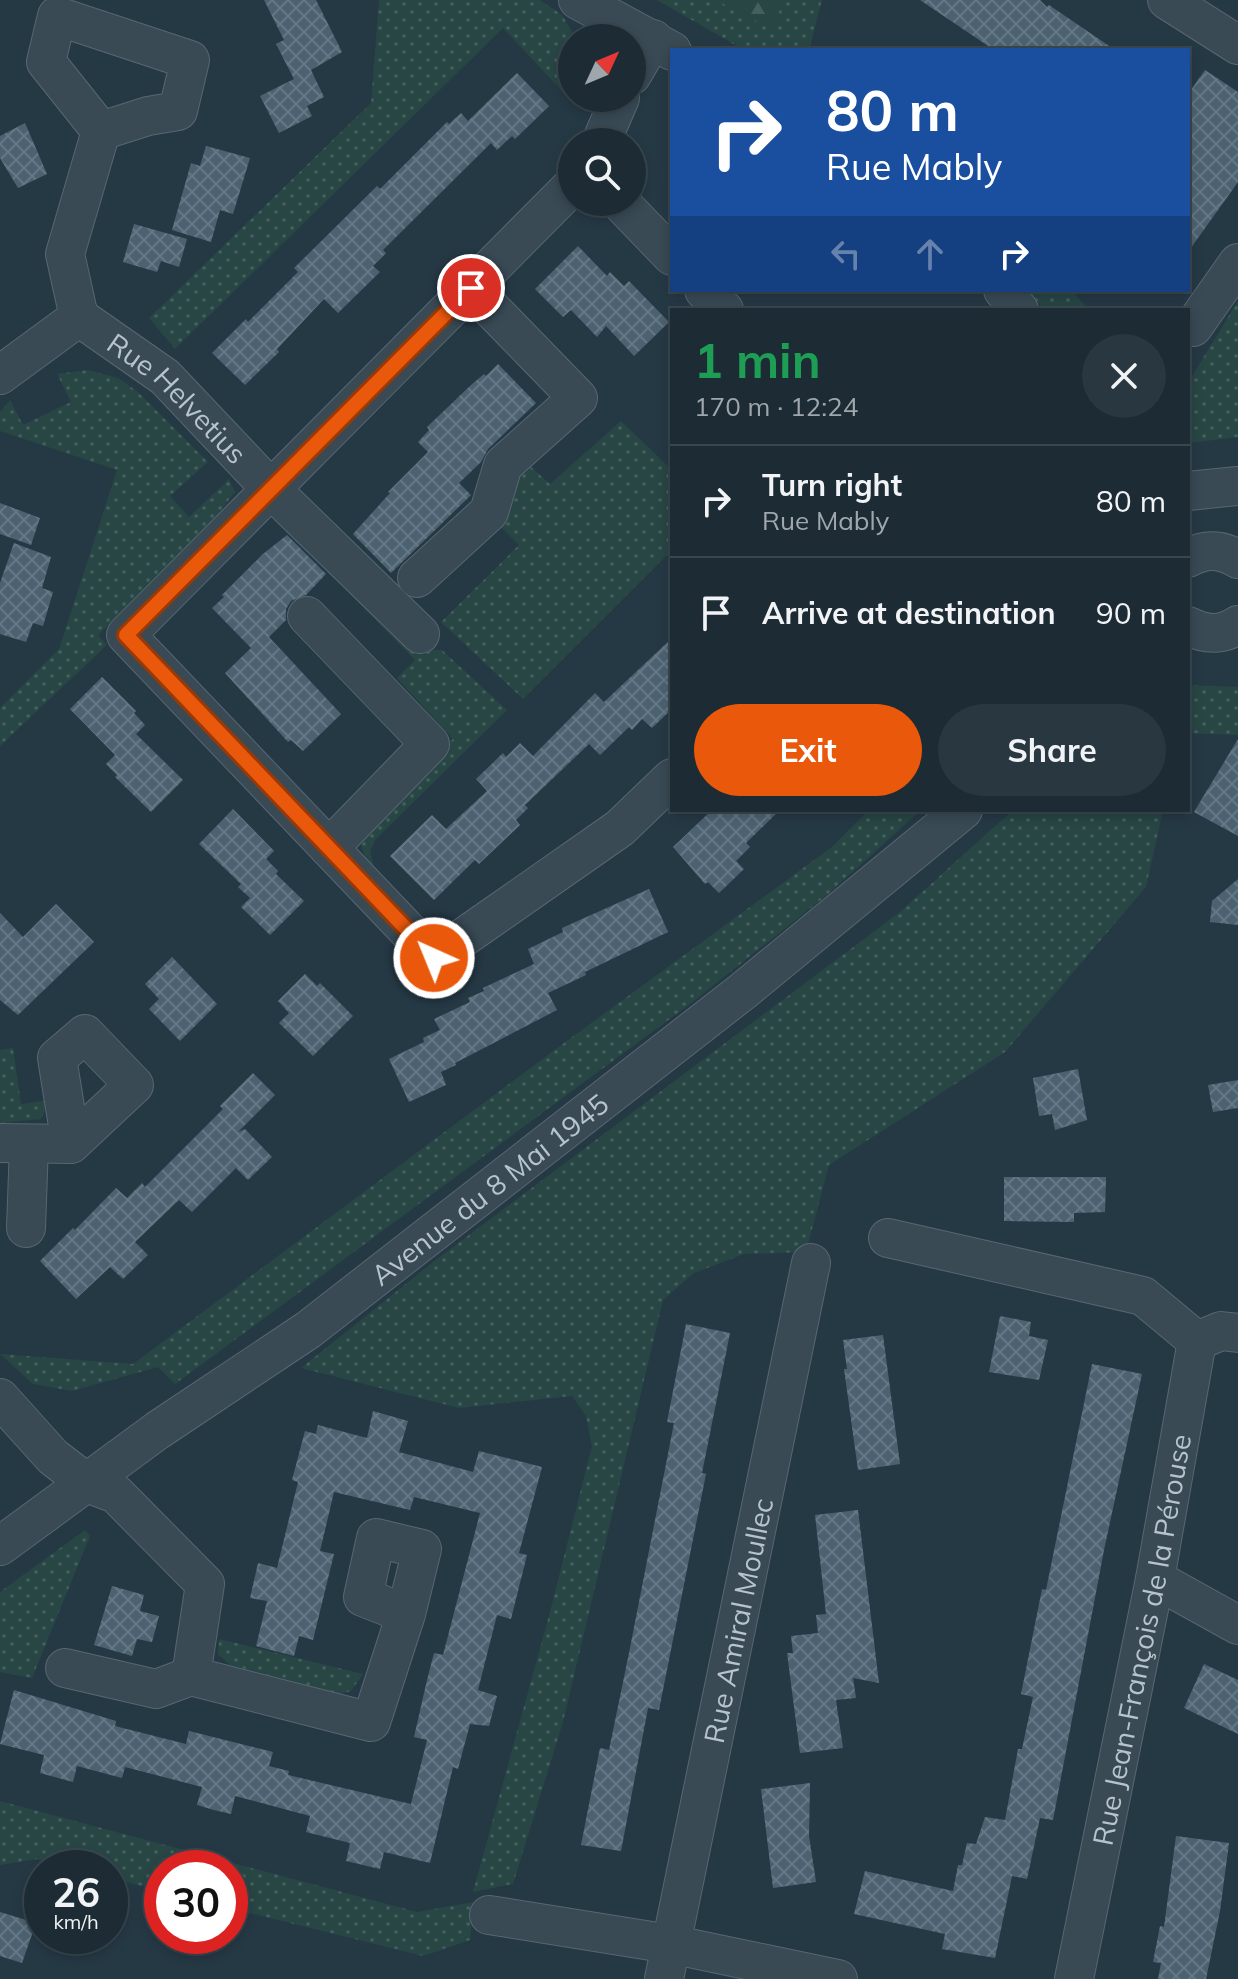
<!DOCTYPE html>
<html lang="en">
<head>
<meta charset="utf-8">
<style>
  body { margin:0; font-family:Mulish,sans-serif; background:#293740; color:#f1f3f6; height:100vh; display:flex; flex-direction:column; font-size:30px; white-space:nowrap }
  * { box-sizing:border-box; margin:0 }
  p { font-size:26px; color:#a0a7ac }
  .icon { flex:none; width:44px; height:44px; fill:none; stroke:currentColor; stroke-width:2; stroke-linecap:round; stroke-linejoin:round }
  .map { position:relative; flex:1; overflow:hidden }
  .panel { position:absolute; left:670px; top:308px; width:520px; height:504px; display:flex; flex-direction:column; background:#1c2b34; border-radius:0px; box-shadow:0 4px 12px #0003,0 0 0 2px #3a474f }
  .panel>* { flex:none }
  .guide { position:absolute; left:670px; top:48px; width:520px; height:244px; border-radius:0px; box-shadow:0 4px 12px #0003,0 0 0 2px #3a474f; background:#1a4fa0; color:#fff; overflow:hidden }
  .needle { width:52px; rotate:46deg }
  .controls { position:absolute; left:558px; top:24px; display:grid; gap:16px }
  .controls a { display:grid; place-items:center; width:88px; height:88px; border-radius:50%; background:#1c2b34; box-shadow:0 4px 12px #0003,0 0 0 2px #3a474f; font-size:40px }
  .speed { position:absolute; left:24px; top:1850px; display:flex; gap:16px; font-size:40px; font-weight:700; text-align:center }
  .speed>* { display:grid; place-content:center; width:104px; height:104px; border-radius:50%; background:#1c2b34; box-shadow:0 4px 12px #0003,0 0 0 2px #3a474f; line-height:1 }
  .speed small { font-size:20px; font-weight:400 }
  .speed .limit { border:12px solid #d22; background:#fff; color:#111 }
  .pin { position:absolute; display:grid; place-items:center; width:68px; height:68px; color:#fff; margin:-34px; border:4px solid #fff; border-radius:50%; box-shadow:0 2px 8px #0007 }
  .me { position:absolute; width:88px; margin:-44px; rotate:316deg; stroke-linejoin:round; filter:drop-shadow(0 0 6px #0008) }
  .turn { display:flex; align-items:center; gap:28px; height:168px; padding:0 24px; font-size:36px }
  .turn .icon { width:104px; height:104px; stroke-width:2.5 }
  .turn b { display:block; font-size:56px; line-height:68px }
  .lanes { display:flex; align-items:center; height:76px; padding:0 24px; background:#0003; justify-content:center; gap:40px; direction:ltr }
  .lanes .off { opacity:.35 }
  .round { display:grid; place-items:center; flex:none; width:84px; height:84px; border-radius:42px; background:#293740 }
  .summary { display:flex; align-items:center; justify-content:space-between; height:136px; padding:0 24px }
  h1 { font-size:48px; font-weight:700; line-height:60px; color:#1e9e55 }
  .cta { display:flex; gap:16px; margin-top:auto; padding:16px 24px }
  .cta a { flex:1; height:92px; border-radius:48px; background:#ea580c; color:#fff; font-size:32px; font-weight:700; line-height:92px; text-align:center }
  .cta a+a { background:#293740; color:#f1f3f6 }
  ul { padding:0; list-style:none }
  li { display:flex; align-items:center; gap:24px; height:112px; padding:0 24px; border-top:2px solid #3a474f }
  li div { flex:1 }
  li b { display:block; font-size:30px }
  li em { font-style:normal }
  .map>svg:first-child { display:block }
  .green { fill:url(#green-dots) }
  .forest { fill:url(#forest-firs) }
  .building { fill:url(#building-cross-hatch) }
  .lines { fill:none; stroke-linecap:round; stroke-linejoin:round }
  .minor-casing { stroke:#586772; stroke-width:40 }
  .minor { stroke:#394a55; stroke-width:38 }
  .route-casing { stroke:#983908; stroke-width:20 }
  .route { stroke:#ea580c; stroke-width:14 }
  .labels { text-anchor:middle; dominant-baseline:central; stroke-width:8; stroke-linejoin:round; paint-order:stroke }
  .street-label { font-size:28px; fill:#b7c4ce; stroke:#1e2f3a }
</style>
</head>
<body>
<div class="map">
<svg width="1238" height="1979" viewBox="0 0 1238 1979">
  <defs>
    <pattern id="green-dots" width="8" height="8" patternUnits="userSpaceOnUse" patternTransform="scale(2)"><rect width="8" height="8" fill="#274644"/><path d="M2 2h.1M6 6h.1" fill="none" stroke="#445f5e" stroke-width="1.8" stroke-linecap="round"/></pattern>
    <pattern id="forest-firs" width="22" height="20" patternUnits="userSpaceOnUse" patternTransform="scale(2)"><rect width="22" height="20" fill="#274644"/><path d="M5 1l3.5 6h-7zM16 11l3.5 6h-7z" fill="#445f5e"/></pattern>
    <pattern id="building-cross-hatch" width="8" height="8" patternUnits="userSpaceOnUse" patternTransform="scale(2)"><rect width="8" height="8" fill="#4d6271"/><path d="M0 0l8 8M0 8l8-8" fill="none" stroke="#647784"/></pattern>
  </defs>
  <rect width="100%" height="100%" fill="#253945"/>
  <!-- green -->
  <path class="green" d="M 379,0 L 540,0 L 562,15 L 576,38 L 572,38 L 572,98 L 576,98 L 576,106 L 503,28 L 175,349 L 149,318 L 371,103 Z
    M 657,0 L 822,0 L 809,50 L 744,50 Z
    M 1028,290 L 1071,290 L 1089,310 L 1044,310 Z
    M 1238,301 L 1238,437 L 1188,443 L 1188,383 Z
    M 88,370 L 118,378 L 138,392 L 208,462 L 170,496 L 189,517 L 229,479 L 235,492 L 214,519 L 98,635 L 107,645 L 0,746 L 0,708 L 59,649 L 117,470 L 0,431 L 0,412 L 10,400 L 23,425 L 71,402 L 57,374 Z
    M 621,421 L 672,470 L 672,550 L 523,699 L 441,622 L 519,545 L 499,525 L 515,481 L 531,467 L 550,484 Z
    M 351,584 L 419,649 L 442,650 L 507,710 L 375,840 L 370,852 L 374,866 C 361,855 359,844 363,828 L 453,739 L 397,678 L 415,660 L 345,589 Z
    M 1188,685 L 1238,687 L 1238,735 L 1188,733 Z
    M 869,810 L 921,810 L 827,895 L 690,1004 L 175,1384 L 158,1367 L 72,1391 L 33,1384 L 0,1354 L 133,1364 L 564,1043 L 832,847 Z
    M 1013,810 L 1163,810 L 1146,887 L 1005,1052 L 829,1165 L 806,1252 L 744,1254 L 694,1273 L 663,1300 L 563,1722 L 513,1884 L 473,1892 L 550,1612 L 592,1446 L 586,1416 L 572,1396 L 459,1408 L 301,1368 L 437,1259 L 900,912 Z
    M 13,1048 L 21,1104 L 50,1100 L 41,1119 L 0,1123 L 0,1050 Z
    M 85,1530 L 90,1536 L 32,1678 L 0,1672 L 0,1592 Z
    M 219,1639 L 363,1674 L 351,1691 L 340,1694 L 230,1665 L 218,1654 Z
    M 0,1801 L 417,1912 L 474,1902 L 470,1940 L 423,1956 L 230,1908 L 230,1868 L 162,1868 L 162,1891 L 110,1878 L 110,1868 L 71,1868 L 37,1859 L 0,1865 Z"/>
  <!-- forest -->
  <path class="forest" d="M 716,0 L 783,0 L 773,30 Z"/>
  <!-- building -->
  <path class="building" d="M 264,0 L 316,0 L 342,52 L 311,70 L 324,97 L 307,106 L 312,116 L 279,133 L 260,96 L 294,79 L 276,44 L 284,40 Z
    M 920,0 L 1040,0 L 1047,7 L 1049,5 L 1115,50 L 994,50 Z
    M 1205,70 L 1238,92 L 1238,182 L 1188,252 L 1188,94 Z
    M 517,73 L 549,106 L 515,139 L 512,136 L 497,150 L 491,143 L 383,250 L 386,253 L 373,266 L 380,272 L 338,313 L 324,299 L 277,349 L 279,352 L 245,385 L 212,353 L 246,319 L 248,322 L 298,272 L 294,268 L 377,186 L 380,189 L 447,122 L 449,124 L 461,113 L 468,121 Z
    M 25,123 L 47,174 L 18,188 L 0,158 L 0,136 Z
    M 206,146 L 250,158 L 233,214 L 220,210 L 211,242 L 172,230 L 191,163 L 200,166 Z
    M 134,224 L 187,239 L 179,267 L 161,261 L 157,272 L 123,262 Z
    M 578,246 L 607,276 L 610,272 L 624,286 L 629,281 L 669,322 L 634,356 L 606,326 L 597,337 L 571,310 L 563,317 L 535,289 Z
    M 498,364 L 536,403 L 488,449 L 481,462 L 459,483 L 471,495 L 391,573 L 353,534 L 390,493 L 388,492 L 428,452 L 418,442 L 429,430 L 427,427 L 471,385 L 484,374 L 486,376 Z
    M 0,503 L 40,518 L 31,545 L 0,534 Z
    M 287,535 L 326,574 L 306,595 L 291,601 L 286,609 L 286,620 L 269,637 L 341,714 L 303,751 L 291,740 L 288,742 L 225,673 L 251,648 L 212,608 L 224,597 L 222,595 L 263,554 Z
    M 14,543 L 51,557 L 42,588 L 53,592 L 43,626 L 33,623 L 26,642 L 0,634 L 0,583 Z
    M 672,638 L 672,709 L 652,728 L 642,719 L 632,730 L 629,727 L 600,755 L 589,744 L 525,805 L 528,808 L 516,820 L 520,825 L 479,864 L 475,860 L 434,900 L 390,856 L 432,815 L 446,829 L 487,791 L 476,779 L 503,753 L 506,757 L 520,743 L 533,756 L 595,693 L 604,702 Z
    M 102,677 L 136,711 L 134,713 L 145,725 L 136,734 L 183,780 L 151,812 L 115,777 L 117,775 L 106,764 L 115,755 L 70,709 Z
    M 1238,739 L 1238,836 L 1194,812 Z
    M 233,809 L 274,851 L 266,859 L 278,871 L 276,874 L 304,901 L 270,935 L 241,907 L 250,898 L 238,887 L 241,884 L 199,844 Z
    M 712,810 L 780,810 L 746,843 L 750,847 L 736,861 L 744,869 L 719,893 L 708,882 L 705,884 L 673,847 Z
    M 1238,879 L 1238,925 L 1210,922 L 1212,901 Z
    M 649,889 L 668,932 L 585,972 L 586,975 L 548,993 L 557,1010 L 455,1063 L 456,1065 L 441,1072 L 446,1085 L 409,1102 L 389,1059 L 424,1042 L 423,1038 L 440,1030 L 434,1019 L 470,1002 L 468,998 L 484,991 L 483,988 L 534,964 L 528,949 L 563,932 L 562,928 Z
    M 56,904 L 94,942 L 18,1015 L 0,1000 L 0,913 L 23,937 Z
    M 172,957 L 217,1004 L 180,1041 L 149,1009 L 159,999 L 145,984 Z
    M 305,974 L 317,986 L 320,983 L 353,1016 L 313,1056 L 279,1023 L 289,1013 L 278,1001 Z
    M 1078,1069 L 1087,1120 L 1055,1130 L 1052,1114 L 1039,1116 L 1033,1078 Z
    M 253,1073 L 275,1095 L 238,1132 L 245,1129 L 272,1157 L 248,1180 L 236,1168 L 192,1212 L 179,1200 L 135,1242 L 148,1255 L 123,1279 L 110,1267 L 76,1299 L 40,1261 L 73,1228 L 75,1230 L 116,1188 L 127,1198 L 142,1183 L 145,1187 L 223,1109 L 220,1106 Z
    M 1238,1080 L 1238,1108 L 1213,1112 L 1208,1085 Z
    M 1004,1177 L 1106,1177 L 1105,1212 L 1074,1213 L 1074,1222 L 1004,1221 Z
    M 1000,1316 L 1031,1322 L 1029,1336 L 1048,1340 L 1039,1380 L 989,1372 Z
    M 686,1324 L 730,1333 L 702,1473 L 706,1474 L 659,1710 L 648,1708 L 621,1851 L 581,1845 L 600,1748 L 609,1750 L 629,1653 L 674,1423 L 667,1422 Z
    M 883,1335 L 900,1464 L 858,1470 L 844,1369 L 847,1369 L 843,1340 Z
    M 1092,1364 L 1142,1374 L 1104,1550 L 1053,1820 L 1040,1818 L 1027,1879 L 1012,1876 L 995,1958 L 942,1949 L 945,1934 L 854,1914 L 865,1871 L 953,1891 L 958,1865 L 962,1865 L 967,1843 L 976,1844 L 985,1817 L 1005,1820 L 1018,1749 L 1022,1749 L 1033,1697 L 1021,1694 L 1042,1589 L 1046,1590 Z
    M 373,1411 L 408,1421 L 399,1452 L 473,1472 L 479,1451 L 542,1467 L 519,1553 L 527,1555 L 511,1619 L 497,1615 L 478,1690 L 497,1696 L 489,1726 L 470,1724 L 458,1769 L 453,1767 L 430,1863 L 384,1852 L 380,1869 L 346,1861 L 350,1843 L 306,1832 L 310,1816 L 235,1796 L 231,1814 L 214,1810 L 197,1805 L 202,1787 L 125,1767 L 122,1778 L 77,1766 L 73,1782 L 40,1773 L 44,1755 L 0,1744 L 14,1690 L 116,1721 L 115,1726 L 186,1744 L 189,1731 L 273,1752 L 269,1766 L 289,1771 L 288,1775 L 411,1804 L 427,1740 L 414,1737 L 427,1680 L 434,1653 L 443,1655 L 480,1513 L 414,1497 L 410,1510 L 334,1492 L 320,1551 L 334,1554 L 313,1640 L 299,1636 L 294,1656 L 256,1646 L 267,1601 L 250,1598 L 258,1563 L 277,1568 L 298,1482 L 292,1480 L 305,1431 L 316,1434 L 318,1425 L 367,1438 Z
    M 858,1510 L 879,1683 L 853,1678 L 856,1698 L 836,1700 L 843,1748 L 800,1753 L 787,1653 L 793,1653 L 791,1636 L 818,1633 L 816,1615 L 826,1614 L 815,1515 Z
    M 112,1586 L 144,1595 L 140,1611 L 159,1616 L 152,1642 L 137,1639 L 132,1656 L 94,1645 Z
    M 1204,1664 L 1238,1680 L 1238,1734 L 1184,1708 Z
    M 810,1783 L 809,1836 L 816,1882 L 773,1888 L 761,1789 Z
    M 1176,1836 L 1229,1843 L 1220,1911 L 1206,1979 L 1158,1979 L 1161,1963 L 1153,1962 L 1160,1926 L 1164,1927 Z
    M 0,1912 L 36,1923 L 22,1963 L 0,1956 Z"/>
  <g class="lines">
    <!-- minor casing -->
    <g class="minor-casing">
      <g id="minor">
        <path d="M 578,0 L 672,51"/>
        <path d="M 1167,0 L 1238,45"/>
        <path d="M 57,16 L 190,60 L 178,111 L 148,116 L 101,131 L 46,62 Z"/>
        <path d="M 632,75 L 653,39"/>
        <path d="M 601,142 L 620,98"/>
        <path d="M 572,186 L 126,635 L 434,958 L 620,828 L 672,778"/>
        <path d="M 620,202 L 672,256"/>
        <path d="M 704,290 L 724,310"/>
        <path d="M 1003,290 L 1019,310"/>
        <path id="s1" d="M 79,317 L 165,377 L 271,489 L 420,634"/>
        <path d="M 1193,327 L 1238,263"/>
        <path d="M 0,375 L 79,317 L 65,254 L 101,131"/>
        <path d="M 1188,491 L 1238,486"/>
        <path d="M 1188,558 C 1206,548 1221,549 1238,559"/>
        <path d="M 417,578 L 489,512 L 503,465 L 578,398 L 471,288"/>
        <path d="M 307,616 L 430,744 L 329,848"/>
        <path d="M 1188,626 C 1206,635 1221,636 1238,625"/>
        <path d="M 0,1143 L 71,1144 L 134,1085 L 85,1034 L 57,1058 L 71,1144"/>
        <path d="M 26,1228 L 29,1145"/>
        <path d="M 888,1238 L 1143,1296 L 1197,1341"/>
        <path d="M 0,1398 L 53,1457 L 87,1483 L 116,1494 L 205,1584 L 191,1676 L 371,1722 L 406,1614 L 422,1549 L 376,1538 L 363,1597 L 406,1614"/>
        <path id="s2" d="M 0,1546 L 158,1430 L 308,1330 L 743,991 L 963,810"/>
        <path d="M 1155,1579 L 1238,1625"/>
        <path d="M 65,1668 L 156,1689 L 191,1676"/>
        <path d="M 489,1915 L 670,1944 L 838,1979"/>
        <path id="s3" d="M 664,1979 L 811,1263"/>
        <path id="s4" d="M 1074,1979 L 1155,1579 L 1197,1341 L 1221,1331 L 1238,1333"/>
      </g>
    </g>
    <!-- minor -->
    <use href="#minor" class="minor"/>
  </g>
  <g class="lines">
    <!-- route casing -->
    <g class="route-casing">
      <path id="route" d="M 434,958 L 126,635 L 471,288"/>
    </g>
    <!-- route -->
    <use href="#route" class="route"/>
  </g>
  <g class="labels">
    <!-- street labels -->
    <g class="street-label">
      <text stroke="none"><textPath href="#s1" startOffset="128">Rue Helvetius</textPath></text>
      <text stroke="none"><textPath href="#s2" startOffset="606">Avenue du 8 Mai 1945</textPath></text>
      <text stroke="none"><textPath href="#s3" startOffset="366">Rue Amiral Moullec</textPath></text>
      <text stroke="none"><textPath href="#s4" startOffset="346">Rue Jean-François de la Pérouse</textPath></text>
    </g>
  </g>
</svg>
<div class="controls">
<a><svg class="needle" viewBox="-14 -14 28 28"><path d="M0-13l5 13h-10z" fill="#e53935"/><path d="M0 13l5-13h-10z" fill="#a0a7ac"/></svg></a>
<a><svg class="icon" aria-label="search" viewBox="0 0 24 24"><circle cx="10" cy="10" r="6"/><path d="M15 15l6 6"/></svg></a>
</div>
<div class="speed"><div>26<small>km/h</small></div><div class="limit">30</div></div>
<div class="pin" style="left:471px;top:288px;background:#d93025"><svg class="icon" aria-label="arrive" viewBox="0 0 24 24"><path d="M6 21V4h12l-3 4 3 4H6"/></svg></div>
<svg class="me" style="left:434px;top:958px" viewBox="-20 -20 40 40"><circle r="17" fill="#ea580c" stroke="#fff" stroke-width="3"/><path d="M0-11L8 9 0 5-8 9z" fill="#fff"/></svg>
<div class="guide">
<div class="turn"><svg class="icon" aria-label="right" viewBox="0 0 24 24"><path d="M7 20v-9h11M14 6l5 5-5 5"/></svg><div><b>80 m</b>Rue Mably</div></div>
<div class="lanes"><svg class="icon off" aria-label="left" viewBox="0 0 24 24"><path d="M17 20v-9H6M10 6l-5 5 5 5"/></svg><svg class="icon off" aria-label="ahead" viewBox="0 0 24 24"><path d="M12 20V5M6 11l6-6 6 6"/></svg><svg class="icon" aria-label="right" viewBox="0 0 24 24"><path d="M7 20v-9h11M14 6l5 5-5 5"/></svg></div>
</div>
<section class="panel">
<div class="summary"><div><h1>1 min</h1><p>170 m · 12:24</p></div><a class="round"><svg class="icon" aria-label="close" viewBox="0 0 24 24"><path d="M6 6l12 12M18 6L6 18"/></svg></a></div>
<ul>
<li><svg class="icon" aria-label="right" viewBox="0 0 24 24"><path d="M7 20v-9h11M14 6l5 5-5 5"/></svg><div><b>Turn right</b><p>Rue Mably</p></div><em>80 m</em></li>
<li><svg class="icon" aria-label="arrive" viewBox="0 0 24 24"><path d="M6 21V4h12l-3 4 3 4H6"/></svg><div><b>Arrive at destination</b></div><em>90 m</em></li>
</ul>
<div class="cta"><a>Exit</a><a>Share</a></div>
</section>
</div>
</body>
</html>
